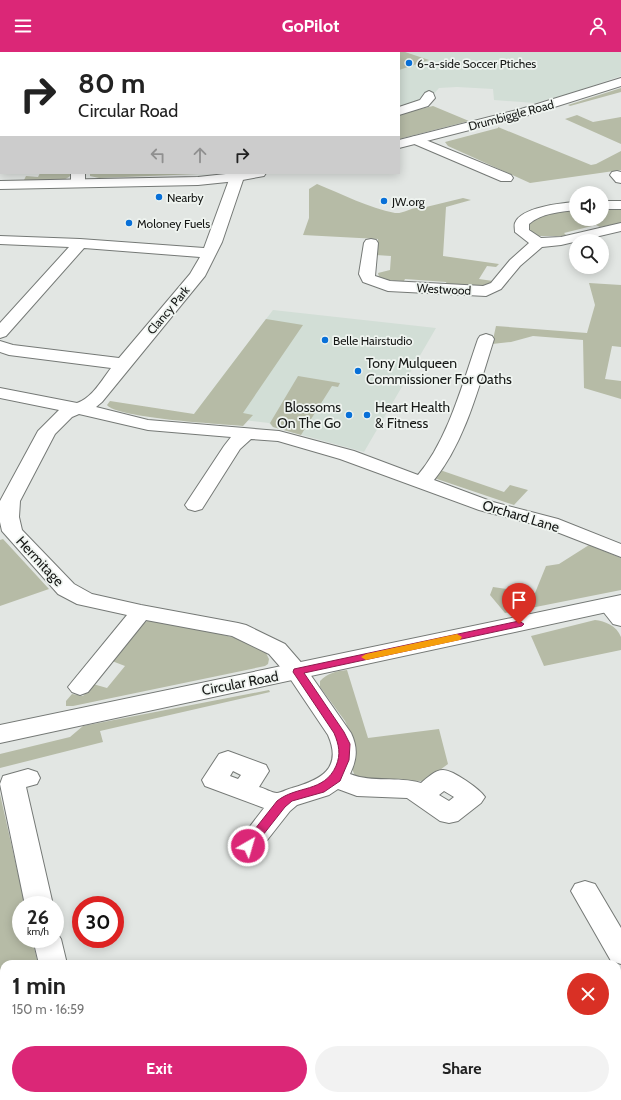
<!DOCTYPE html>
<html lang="en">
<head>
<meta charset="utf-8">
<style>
  body { margin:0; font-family:Cabin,sans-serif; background:#f2f2f2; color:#222; height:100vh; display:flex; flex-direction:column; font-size:15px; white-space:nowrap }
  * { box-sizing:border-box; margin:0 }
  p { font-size:13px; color:#767676 }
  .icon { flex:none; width:22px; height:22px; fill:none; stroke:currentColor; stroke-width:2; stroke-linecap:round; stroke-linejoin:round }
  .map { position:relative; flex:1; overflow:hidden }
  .details { position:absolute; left:0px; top:908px; width:621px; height:140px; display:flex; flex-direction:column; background:#fff; border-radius:12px 12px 0 0; box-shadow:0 2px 10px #0003 }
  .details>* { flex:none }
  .top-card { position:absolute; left:0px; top:0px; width:400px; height:122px; box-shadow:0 2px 10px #0003; background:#fff; color:#222; overflow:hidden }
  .fabs { position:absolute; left:569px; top:134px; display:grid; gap:8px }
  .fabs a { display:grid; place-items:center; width:40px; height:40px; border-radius:50%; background:#fff; box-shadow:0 2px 10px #0003; font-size:20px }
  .speed { position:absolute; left:12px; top:844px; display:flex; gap:8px; font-size:20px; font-weight:700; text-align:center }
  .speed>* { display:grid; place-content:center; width:52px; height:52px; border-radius:50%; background:#fff; box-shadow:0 2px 10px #0003; line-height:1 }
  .speed small { font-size:10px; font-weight:400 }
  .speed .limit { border:6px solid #d22; background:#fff; color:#111 }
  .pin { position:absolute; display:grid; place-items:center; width:34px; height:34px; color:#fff; margin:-41px -17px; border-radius:50% 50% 50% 0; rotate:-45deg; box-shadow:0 0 4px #0007 }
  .pin .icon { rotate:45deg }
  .me { position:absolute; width:44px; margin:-22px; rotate:38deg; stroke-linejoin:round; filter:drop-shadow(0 0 3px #0008) }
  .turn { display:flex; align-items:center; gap:14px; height:84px; padding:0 12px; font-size:18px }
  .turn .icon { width:52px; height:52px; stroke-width:2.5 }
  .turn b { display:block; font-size:28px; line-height:34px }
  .lanes { display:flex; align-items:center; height:38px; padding:0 12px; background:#0003; justify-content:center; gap:20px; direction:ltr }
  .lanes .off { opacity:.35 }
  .round { display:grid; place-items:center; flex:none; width:42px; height:42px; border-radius:21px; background:#f2f2f2 }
  .headline { display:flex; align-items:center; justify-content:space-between; height:68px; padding:0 12px }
  h1 { font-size:24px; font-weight:800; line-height:30px }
  .action { display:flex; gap:8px; margin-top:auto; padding:8px 12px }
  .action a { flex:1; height:46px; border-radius:24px; background:#db2777; color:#fff; font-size:16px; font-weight:800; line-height:46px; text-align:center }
  .action a+a { background:#f2f2f2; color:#222 }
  header { display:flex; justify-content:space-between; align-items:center; height:52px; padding:0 12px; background:#db2777; color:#fff; font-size:18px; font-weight:800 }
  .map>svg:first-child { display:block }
  .built { fill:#d2ded6 }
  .green { fill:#b6bba6 }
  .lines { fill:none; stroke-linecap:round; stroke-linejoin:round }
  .street-casing { stroke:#757976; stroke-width:2 }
  .secondary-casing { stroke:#757976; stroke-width:2 }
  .street { fill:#fff; fill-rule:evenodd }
  .secondary { fill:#fff; fill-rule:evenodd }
  .route { fill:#db2777; stroke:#8e194d }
  .slow { fill:#f59e0b }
  .poi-dot { fill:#0870d8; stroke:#eff4f0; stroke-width:1.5 }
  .labels { text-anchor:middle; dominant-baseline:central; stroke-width:3.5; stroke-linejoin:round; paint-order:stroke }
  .far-poi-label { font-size:12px; fill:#161816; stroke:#eff4f0; text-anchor:start }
  .far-street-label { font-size:12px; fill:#161816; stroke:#eff4f0 }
  .poi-label { font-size:14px; fill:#161816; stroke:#eff4f0; text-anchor:start }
  .street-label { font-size:14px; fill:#161816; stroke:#eff4f0 }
</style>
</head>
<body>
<header><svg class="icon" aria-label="menu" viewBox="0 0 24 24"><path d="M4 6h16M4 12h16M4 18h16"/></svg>GoPilot<svg class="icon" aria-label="person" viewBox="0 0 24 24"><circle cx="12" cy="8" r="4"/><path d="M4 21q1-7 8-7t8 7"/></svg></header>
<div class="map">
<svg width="621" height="1048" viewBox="0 0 621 1048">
  <rect width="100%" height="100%" fill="#e2e6e3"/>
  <!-- built -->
  <path class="built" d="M 347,0 L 621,0 L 621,24 L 568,42 L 535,51 L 494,48 L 493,37 L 457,35 L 439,36 L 433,43 L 406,53 L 399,53 L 399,1 L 343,1 Z
    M 273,258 L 436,276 L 364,400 L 273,375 L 269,371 L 194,362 Z"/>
  <!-- green -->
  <path class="green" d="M 359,0 L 405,0 L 429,8 L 399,18 L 399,1 L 356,1 Z
    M 621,36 L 621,40 L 570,54 L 568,53 Z
    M 433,54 L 469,69 L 399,87 L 399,62 Z
    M 577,63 L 593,70 L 621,65 L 621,92 L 565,67 Z
    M 498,75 L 591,113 L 596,112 L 621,99 L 621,118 L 530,131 L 448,94 L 445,90 L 498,76 Z
    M 40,121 L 71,121 C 71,125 67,126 63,128 L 24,128 L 26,124 L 38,125 Z
    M 90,121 L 223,121 L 99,126 L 90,124 Z
    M 317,132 C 342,142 369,156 395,161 C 404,162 412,154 422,156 L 463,146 L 471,148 L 446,155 L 443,204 L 499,212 L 496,215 L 487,214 L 479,227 L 493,229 C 482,239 461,234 447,233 L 446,230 L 405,227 L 404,229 L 385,228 L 379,225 L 378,221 L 390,218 L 391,204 L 376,203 L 378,187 L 303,183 L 309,166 L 309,137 Z
    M 602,156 L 621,156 L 621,171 L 600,175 L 596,173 L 564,181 L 566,183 L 562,184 L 536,184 L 530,179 L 528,171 C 540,160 561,159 576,157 L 576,167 L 602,167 Z
    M 589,231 L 621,233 L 621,295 L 612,294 L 605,327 L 621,329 L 621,347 L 584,336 L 583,288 L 533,284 L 511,290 L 492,292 L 496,274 L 587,281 L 595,253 Z
    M 266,267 L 303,273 L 243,361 L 253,363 L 243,374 C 221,372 116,366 107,353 L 110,349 L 194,362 Z
    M 298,324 L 340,331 L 338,335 L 332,334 L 301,383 L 273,375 L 270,371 Z
    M 440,418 L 504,440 L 510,433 L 528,438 L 514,453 L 434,426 Z
    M 3,487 L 49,537 L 0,554 L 0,488 Z
    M 589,493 L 621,506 L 621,538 L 505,561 L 490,543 L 493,535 L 535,541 L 546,514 L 559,512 Z
    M 149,568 L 185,573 L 239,587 L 256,593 L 266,601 L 269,607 L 268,612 L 265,614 L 73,654 L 66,654 L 66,649 L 72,642 L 83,644 L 93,632 L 107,636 L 125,614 L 112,609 L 142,572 Z
    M 595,568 C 605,569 617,574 621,585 C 621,589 621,595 621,598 L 544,614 L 531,584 Z
    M 347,618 L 368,686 L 439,677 L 448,712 L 425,729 L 368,728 L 358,726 L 354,722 L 351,713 L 354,702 L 354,690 L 345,669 L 320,635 L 320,629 C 328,621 336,619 347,618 Z
    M 269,638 L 270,640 L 100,679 L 103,690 L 0,716 L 0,702 L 70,685 L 83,674 Z
    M 0,742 L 25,853 L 21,853 L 21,887 L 32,887 L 38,912 L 4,912 L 4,948 L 0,929 Z
    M 621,1034 L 621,1048 L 576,1048 L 589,1044 L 617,1044 L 617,1035 Z
    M 81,1044 L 398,1044 L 380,1048 L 82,1048 Z"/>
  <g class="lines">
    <!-- street casing -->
    <g class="street-casing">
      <path id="street" d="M 193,0 L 204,0 L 204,1 L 193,1 Z
        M 429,39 L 433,41 L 435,46 L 428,54 L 399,63 L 399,55 L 420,48 L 425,41 Z
        M 0,54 L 1,54 L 1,62 L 0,62 Z
        M 416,84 L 511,123 L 513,126 L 511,129 L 501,129 L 412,91 L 410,88 L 412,85 Z
        M 617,119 L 621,120 L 621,131 L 616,130 L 610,123 L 612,120 Z
        M 71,121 L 85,121 L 85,131 L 83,134 L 73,134 L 71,131 Z
        M 237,121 L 242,122 L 244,125 L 222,190 L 205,224 L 102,350 L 96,355 L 148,368 L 279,379 L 354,399 L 418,423 C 448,388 463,330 478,287 L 480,284 L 486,282 L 492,284 L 494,287 C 479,334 465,390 434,428 L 493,450 L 558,467 L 621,492 L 621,505 L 544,475 L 479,458 L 340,407 L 278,389 L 251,387 L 240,397 L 202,457 L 195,459 L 188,457 L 185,453 L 224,394 L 231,385 L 148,378 L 79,362 L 72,365 L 55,382 L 20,449 L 19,465 L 22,478 L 74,532 L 92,542 L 141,553 L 238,571 L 246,573 L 285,592 L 305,615 L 351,681 C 358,696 357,707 350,722 C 372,731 398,724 421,731 C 427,726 435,718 443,718 C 453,718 480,737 485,745 L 481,751 L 458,769 L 449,771 L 440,769 L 407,746 L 357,744 L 338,737 L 329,743 L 297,753 L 290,759 L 257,801 L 248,804 L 239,801 L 235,794 L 264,756 L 205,734 L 202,728 L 219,702 L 228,699 L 266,713 L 269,719 L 259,735 C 264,736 272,741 277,741 C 281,741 287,737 292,736 C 320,728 343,717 328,683 L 289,625 L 269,602 L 232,584 L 146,568 L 88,640 L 80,643 L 72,640 L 68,635 L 72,630 L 127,563 L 77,552 L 58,542 L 2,479 L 0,470 L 0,449 L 38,379 L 59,358 L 0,346 L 0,336 L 77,351 C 92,346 102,328 111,316 L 9,303 L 0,300 L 0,289 L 13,293 L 119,306 L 190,222 L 200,205 L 84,196 L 6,284 L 0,286 L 0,271 L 69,195 L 0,192 L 0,184 L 80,187 L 204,196 L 230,125 L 232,122 ZM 233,719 L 241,723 L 238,727 L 230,724 ZM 444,739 L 454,745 L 449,749 L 439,743 Z
        M 602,149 L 621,149 L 621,157 L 602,157 Z
        M 576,150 L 576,158 C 559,160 542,161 529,172 L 529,178 L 541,186 L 561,185 L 621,171 L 621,179 L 561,193 L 542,195 L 520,214 L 501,237 L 486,244 L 388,239 L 363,230 L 359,222 L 364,191 L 366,188 L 371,187 L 376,188 L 378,191 L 375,224 L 390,229 L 483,234 L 491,231 L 510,208 L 529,191 L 515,180 C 515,177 514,173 515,171 C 521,155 562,151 576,150 Z
        M 609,546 L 617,548 L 621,553 L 621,574 L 613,572 L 598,553 L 601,548 Z
        M 28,717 L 37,720 L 40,726 L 37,732 L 26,735 L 53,853 L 25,853 L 0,732 L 3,724 Z
        M 585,829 L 595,832 L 621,876 L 621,912 L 611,909 L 571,839 L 575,832 Z
        M 55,878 L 61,887 L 67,912 L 39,912 L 33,887 L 55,887 Z
        M 621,996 L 621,1022 L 617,1023 L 617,997 Z
        M 0,1000 L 4,1001 L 4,1030 L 0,1031 Z
        M 22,1044 L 57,1044 L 59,1048 L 23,1048 Z
        M 480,1044 L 522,1044 L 521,1048 L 478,1048 Z"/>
    </g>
    <!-- secondary casing -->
    <g class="secondary-casing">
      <path id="secondary" d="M 621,26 L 621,34 L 529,63 L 399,96 L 399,88 L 521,57 Z
        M 235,121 L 266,121 L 264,124 L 237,129 L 198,133 L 0,137 L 0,129 L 198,125 Z
        M 621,543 L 621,557 L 0,691 L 0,673 Z"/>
    </g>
    <!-- street -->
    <use href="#street" class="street"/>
    <!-- secondary -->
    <use href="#secondary" class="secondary"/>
  </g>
  <!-- route -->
  <path class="route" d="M 519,569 L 524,572 L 522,574 L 304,621 L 344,680 L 350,692 L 349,708 L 340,729 L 324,740 L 292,749 L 285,755 L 252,797 L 248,798 L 244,797 L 243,794 L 244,791 L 277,749 C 297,733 324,741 336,714 C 341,702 339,693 334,681 L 293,620 L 294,617 Z"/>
  <!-- slow -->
  <path class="slow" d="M 457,582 L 462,585 L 460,588 L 366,608 L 361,605 L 366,602 Z"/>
  <!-- markers -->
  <g class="poi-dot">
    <circle cx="409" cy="11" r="4"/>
    <circle cx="159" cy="145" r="4"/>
    <circle cx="384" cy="149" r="4"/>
    <circle cx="129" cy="171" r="4"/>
    <circle cx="325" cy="288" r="4"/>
    <circle cx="358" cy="319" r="4"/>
    <circle cx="349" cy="363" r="4"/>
    <circle cx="367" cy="363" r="4"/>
  </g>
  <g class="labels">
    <!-- far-poi labels -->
    <g class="far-poi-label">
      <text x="417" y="11">6-a-side Soccer Ptiches</text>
      <text x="167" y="145">Nearby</text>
      <text x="392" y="149">JW.org</text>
      <text x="137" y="171">Moloney Fuels</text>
      <text x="333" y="288">Belle Hairstudio</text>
    </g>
    <!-- far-street labels -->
    <g class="far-street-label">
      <text transform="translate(511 63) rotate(-15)">Drumbiggle Road</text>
      <text transform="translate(444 237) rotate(3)">Westwood</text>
      <text transform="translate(168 258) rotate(-50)">Clancy Park</text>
    </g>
    <!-- poi labels -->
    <g class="poi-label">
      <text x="366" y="311">Tony Mulqueen<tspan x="366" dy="16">Commissioner For Oaths</tspan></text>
      <text x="341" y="355" text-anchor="end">Blossoms<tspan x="341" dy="16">On The Go</tspan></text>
      <text x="375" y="355">Heart Health<tspan x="375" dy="16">&amp; Fitness</tspan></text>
    </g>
    <!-- street labels -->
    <g class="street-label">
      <text transform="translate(521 464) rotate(17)">Orchard Lane</text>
      <text transform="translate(40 509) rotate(47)">Hermitage</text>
      <text transform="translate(240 631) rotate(-11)">Circular Road</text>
    </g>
  </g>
</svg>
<div class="fabs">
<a><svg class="icon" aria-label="sound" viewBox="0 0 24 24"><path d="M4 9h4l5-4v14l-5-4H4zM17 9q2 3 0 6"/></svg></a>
<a><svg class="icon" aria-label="search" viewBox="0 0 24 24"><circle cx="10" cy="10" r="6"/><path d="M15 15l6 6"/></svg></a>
</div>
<div class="speed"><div>26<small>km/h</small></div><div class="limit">30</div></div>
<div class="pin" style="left:519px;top:572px;background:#d93025"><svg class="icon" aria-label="arrive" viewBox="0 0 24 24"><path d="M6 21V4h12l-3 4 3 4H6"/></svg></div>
<svg class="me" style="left:248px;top:794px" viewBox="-20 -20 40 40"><circle r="17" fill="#db2777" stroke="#fff" stroke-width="3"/><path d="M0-11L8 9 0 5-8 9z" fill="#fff"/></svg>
<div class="top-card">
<div class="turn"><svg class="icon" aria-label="right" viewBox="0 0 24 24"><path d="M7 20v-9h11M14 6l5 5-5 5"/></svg><div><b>80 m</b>Circular Road</div></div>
<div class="lanes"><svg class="icon off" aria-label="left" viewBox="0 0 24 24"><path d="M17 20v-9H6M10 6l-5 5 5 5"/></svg><svg class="icon off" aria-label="ahead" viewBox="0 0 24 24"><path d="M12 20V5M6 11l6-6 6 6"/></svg><svg class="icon" aria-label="right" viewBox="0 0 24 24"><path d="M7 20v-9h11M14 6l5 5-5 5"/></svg></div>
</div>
<section class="details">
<div class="headline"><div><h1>1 min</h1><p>150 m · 16:59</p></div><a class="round" style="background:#d93025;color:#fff"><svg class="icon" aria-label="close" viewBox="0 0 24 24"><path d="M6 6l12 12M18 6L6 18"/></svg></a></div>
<div class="action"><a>Exit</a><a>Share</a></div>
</section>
</div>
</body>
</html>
